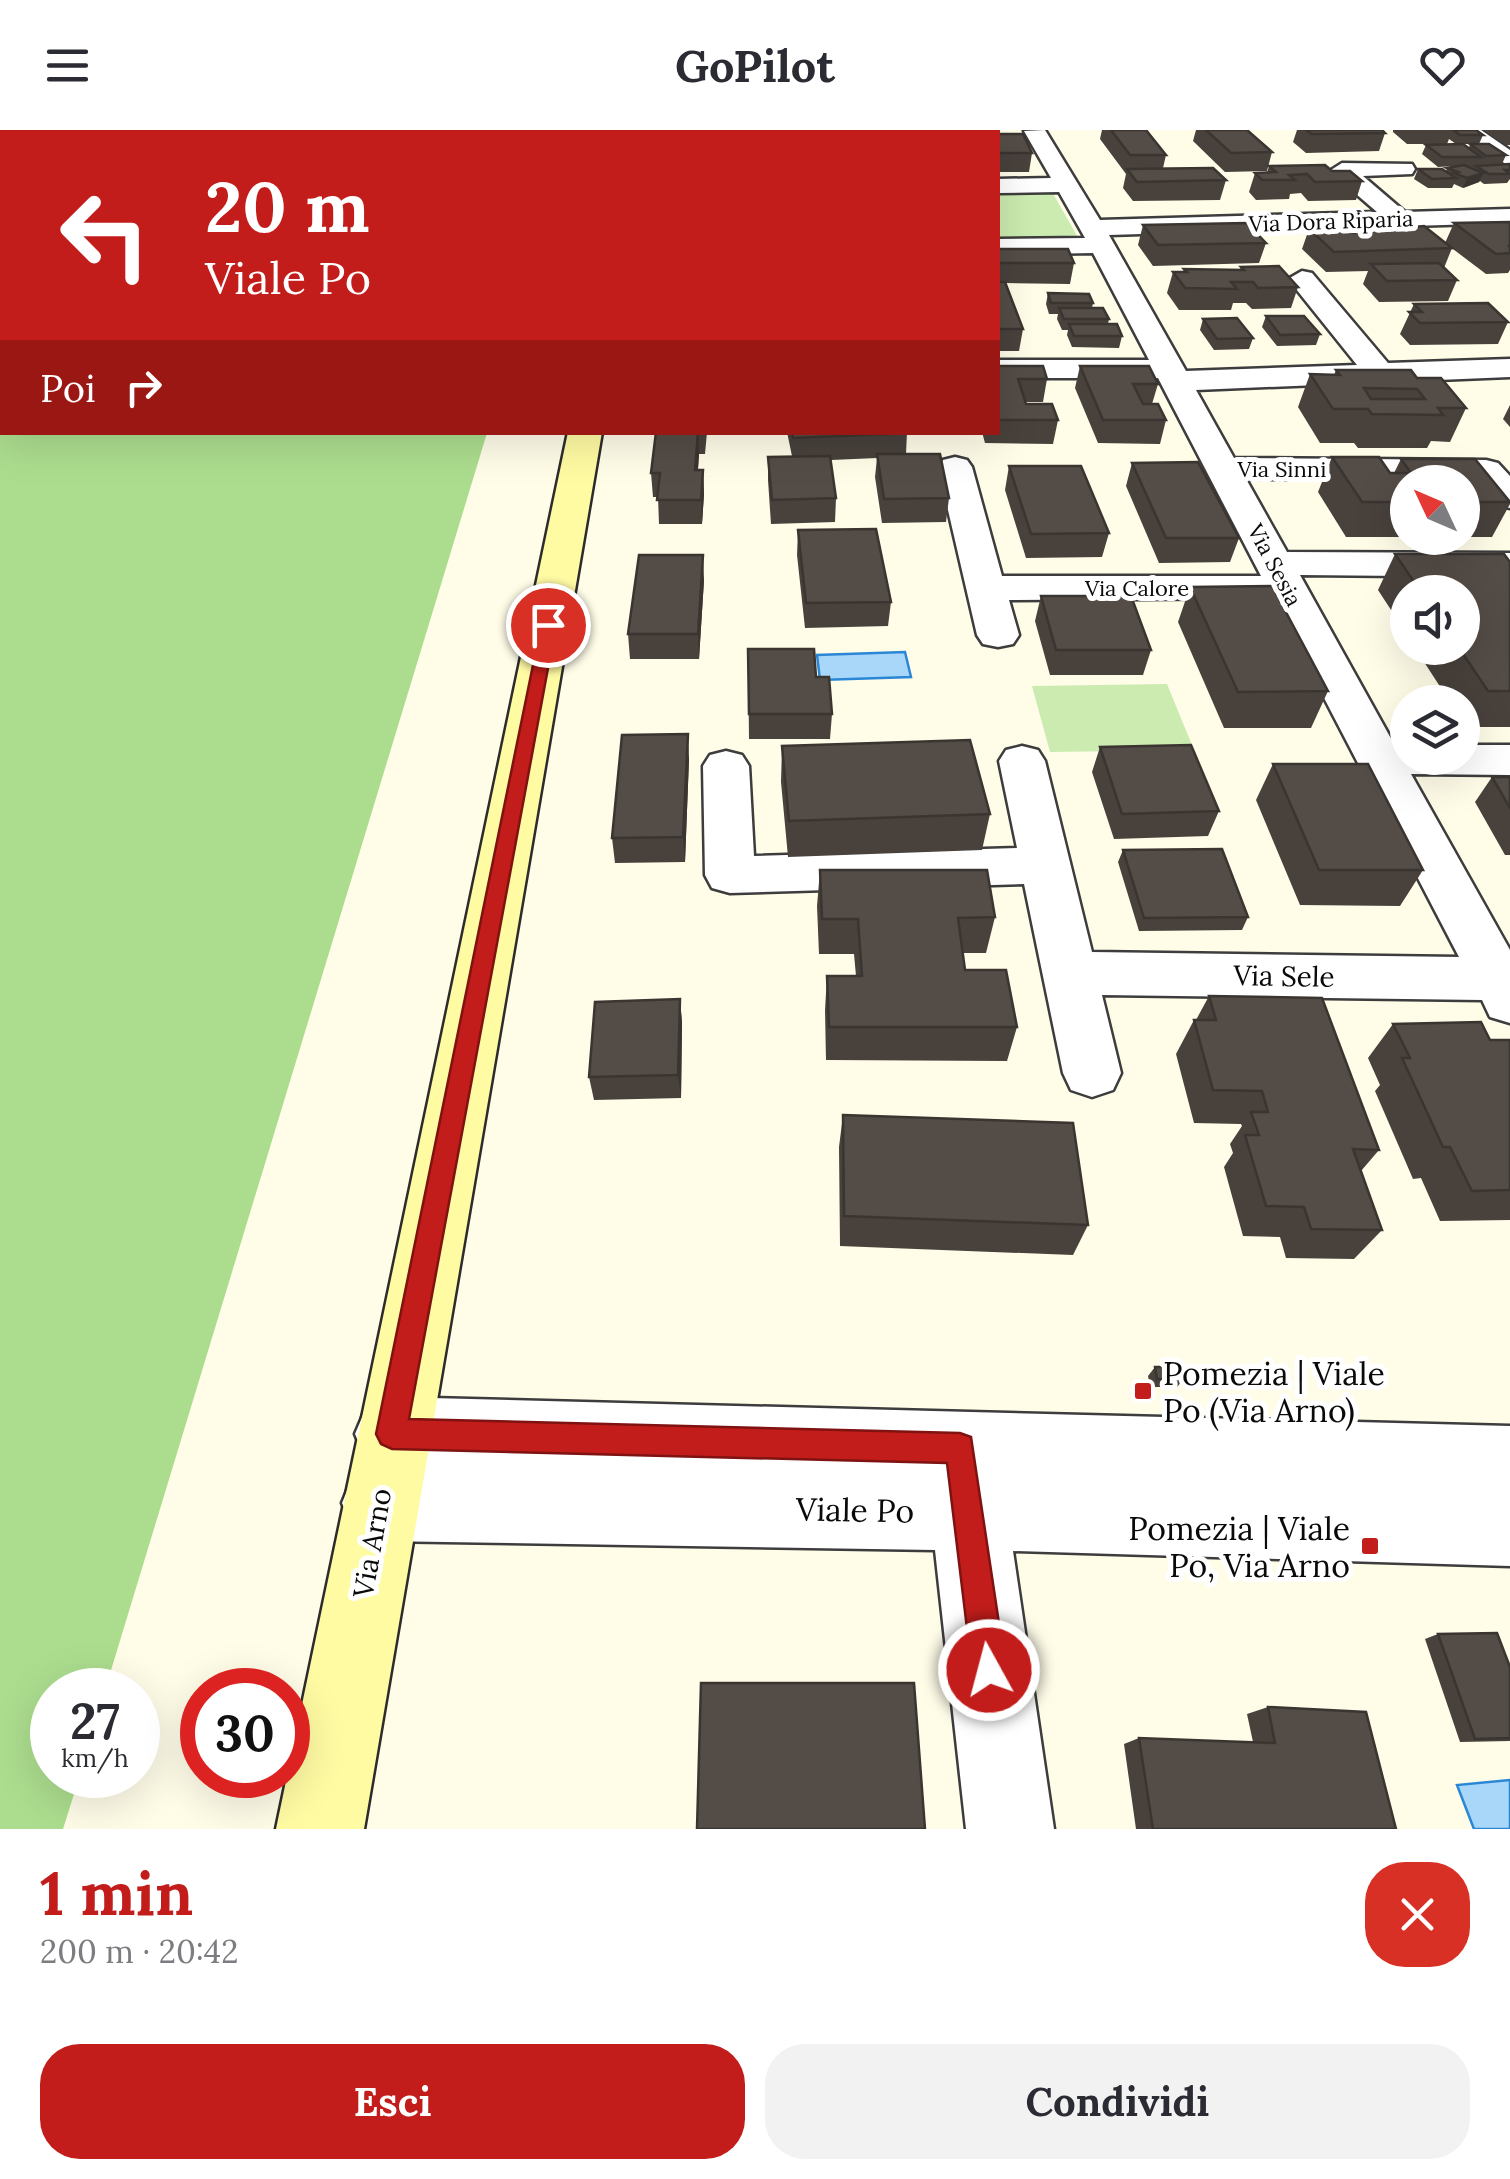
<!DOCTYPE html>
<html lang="it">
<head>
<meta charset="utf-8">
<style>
  body { margin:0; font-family:Lora,serif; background:#f2f2f3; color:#2b2b33; height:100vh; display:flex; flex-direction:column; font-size:38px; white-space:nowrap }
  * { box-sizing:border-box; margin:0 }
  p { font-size:32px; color:#7c7c81 }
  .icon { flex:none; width:55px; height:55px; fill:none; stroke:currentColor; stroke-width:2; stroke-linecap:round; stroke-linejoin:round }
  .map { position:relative; height:1699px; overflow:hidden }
  .side { display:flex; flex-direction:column; background:#fff; flex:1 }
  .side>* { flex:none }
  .hud { position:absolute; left:0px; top:0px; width:1000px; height:305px; box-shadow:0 10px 40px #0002; background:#c21d1a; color:#fff; overflow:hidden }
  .needle { width:65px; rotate:314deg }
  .fabs { position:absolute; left:1390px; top:335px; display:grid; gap:20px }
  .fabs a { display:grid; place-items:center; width:90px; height:90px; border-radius:50%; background:#fff; box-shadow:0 10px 40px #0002; font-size:50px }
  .speed { position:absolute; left:30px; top:1538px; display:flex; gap:20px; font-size:50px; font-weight:700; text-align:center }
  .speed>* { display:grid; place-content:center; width:130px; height:130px; border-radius:50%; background:#fff; box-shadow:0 10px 40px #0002; line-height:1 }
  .speed small { font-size:25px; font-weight:400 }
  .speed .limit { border:15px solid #d22; background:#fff; color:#111 }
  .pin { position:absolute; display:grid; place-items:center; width:85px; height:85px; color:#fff; margin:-42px; border:5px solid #fff; border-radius:50%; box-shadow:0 2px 10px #0007 }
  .me { position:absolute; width:110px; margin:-55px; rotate:353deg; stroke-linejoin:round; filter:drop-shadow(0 0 8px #0008) }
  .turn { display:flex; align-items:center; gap:35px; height:210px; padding:0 40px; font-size:45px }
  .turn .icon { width:130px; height:130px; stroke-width:2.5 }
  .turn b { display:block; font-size:70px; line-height:85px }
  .then { display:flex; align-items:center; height:95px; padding:0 40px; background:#0003; gap:20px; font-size:38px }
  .round { display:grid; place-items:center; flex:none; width:105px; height:105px; border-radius:40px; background:#f2f2f3 }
  .summary { display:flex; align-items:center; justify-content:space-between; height:170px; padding:0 40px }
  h1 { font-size:60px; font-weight:700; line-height:75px; color:#c21d1a }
  .action { display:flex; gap:20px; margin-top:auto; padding:20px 40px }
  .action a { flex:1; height:115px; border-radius:40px; background:#c21d1a; color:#fff; font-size:40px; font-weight:700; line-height:115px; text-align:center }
  .action a+a { background:#f2f2f3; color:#2b2b33 }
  header { display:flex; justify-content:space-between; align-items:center; height:130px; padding:0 40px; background:#fff; font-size:45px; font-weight:700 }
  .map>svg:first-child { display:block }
  .green { fill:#cbebb0 }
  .forest { fill:#acdd8e }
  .water { fill:#a9d7fa; stroke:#2b87d6; stroke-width:2.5 }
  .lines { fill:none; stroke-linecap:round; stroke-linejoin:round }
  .street-casing { stroke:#3d3d3d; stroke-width:5 }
  .secondary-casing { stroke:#2c2c2c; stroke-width:5 }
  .street { fill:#fff; fill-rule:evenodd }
  .secondary { fill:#fffba3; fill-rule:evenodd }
  .wall { fill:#48413c }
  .shaded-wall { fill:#3b3531 }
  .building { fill:#544c46; stroke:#3b3531; stroke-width:2.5; fill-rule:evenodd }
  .route { fill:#c21d1a; stroke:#7e1311; stroke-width:2.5 }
  .poi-dot { fill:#c21d1a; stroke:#fff; stroke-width:4 }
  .labels { text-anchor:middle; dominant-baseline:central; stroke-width:10; stroke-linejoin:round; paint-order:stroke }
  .far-street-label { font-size:22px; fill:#0a0a0a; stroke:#fff }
  .street-label { font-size:28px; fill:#0a0a0a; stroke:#fff }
  .near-poi-label { font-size:32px; fill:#0a0a0a; stroke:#fff; text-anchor:start }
  .near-street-label { font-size:32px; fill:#0a0a0a; stroke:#fff }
</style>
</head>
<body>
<header><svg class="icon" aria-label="menu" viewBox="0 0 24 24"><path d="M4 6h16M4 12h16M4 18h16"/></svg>GoPilot<svg class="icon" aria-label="heart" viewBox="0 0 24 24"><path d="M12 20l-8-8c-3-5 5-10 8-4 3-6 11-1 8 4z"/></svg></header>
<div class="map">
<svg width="1510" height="1699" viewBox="0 0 1510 1699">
  <rect width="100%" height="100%" fill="#fffce8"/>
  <!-- green -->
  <path class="green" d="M 998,60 L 1051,60 L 1080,111 L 1058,112 L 1063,107 L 998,108 Z
    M 1167,554 L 1194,620 L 1050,622 L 1032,556 Z"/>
  <!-- forest -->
  <path class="forest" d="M 0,0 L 578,0 L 2,2 L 2,302 L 487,303 L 105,1560 L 52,1560 L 52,1645 L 80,1645 L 63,1699 L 0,1699 Z"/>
  <!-- water -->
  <path class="water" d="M 905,522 L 911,547 L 820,550 L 817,525 Z
    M 1510,1650 L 1510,1699 L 1474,1699 L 1457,1655 Z"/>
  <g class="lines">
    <!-- street casing -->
    <g class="street-casing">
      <path id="street" d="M 1045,0 L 1100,90 L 1377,82 L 1334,45 L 1331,40 L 1342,33 L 1412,34 L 1415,39 L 1412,44 L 1363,46 L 1405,82 L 1510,79 L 1510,93 L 1109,105 L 1186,241 L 1357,235 L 1288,149 L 1302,141 L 1312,143 L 1388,233 L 1510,229 L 1510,247 L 1196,260 L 1234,328 L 1486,330 L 1498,333 L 1510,346 L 1510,378 L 1497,375 L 1476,350 L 1246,349 L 1287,422 L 1510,423 L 1510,447 L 1300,445 L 1394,614 L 1408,614 L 1408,628 L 1462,628 L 1462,615 L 1510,615 L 1510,645 L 1411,644 L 1510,820 L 1510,893 L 1490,887 L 1482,870 L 1102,865 L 1121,943 L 1113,960 L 1092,967 L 1071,960 L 1063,943 L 1024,754 L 730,763 L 712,758 L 705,745 L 703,636 L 710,625 L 726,621 L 742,625 L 749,636 L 754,726 L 1017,718 L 999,631 L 1006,620 L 1022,616 L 1038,620 L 1045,631 L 1092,822 L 1459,827 L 1272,468 L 1009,470 L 1019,505 L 1013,514 L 998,517 L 983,514 L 977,505 L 938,337 L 943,330 L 955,327 L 967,330 L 972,337 L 1002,446 L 1261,446 L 1158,248 L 998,248 L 998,230 L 1149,230 L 1093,123 L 998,125 L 998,109 L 1085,108 L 1059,62 L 998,63 L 998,49 L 1051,48 L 1024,1 Z
        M 1456,0 L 1481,0 L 1510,20 L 1510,37 Z
        M 392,1267 L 1510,1296 L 1510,1436 L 1013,1421 L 1054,1699 L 966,1699 L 935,1420 L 380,1411 L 353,1400 L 342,1373 L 353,1346 L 379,1335 L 366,1330 L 355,1304 L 366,1278 Z"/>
    </g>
    <!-- secondary casing -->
    <g class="secondary-casing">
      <path id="secondary" d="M 568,302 L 602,302 L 364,1699 L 276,1699 Z"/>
    </g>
    <!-- street -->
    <use href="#street" class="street"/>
    <!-- secondary -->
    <use href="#secondary" class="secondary"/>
  </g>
  <!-- wall -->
  <path class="wall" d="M 1102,0 L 1146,0 L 1166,25 L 1163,38 L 1226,50 L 1220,70 L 1133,71 L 1123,58 L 1126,44 L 1100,9 Z
    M 1196,0 L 1247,0 L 1272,22 L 1267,41 L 1225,42 L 1193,11 Z
    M 1297,0 L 1383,0 L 1385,3 L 1379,21 L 1306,23 L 1293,12 Z
    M 1393,0 L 1476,0 L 1483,5 L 1479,14 L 1456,14 L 1449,9 L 1447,14 L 1407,14 L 1393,2 Z
    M 1485,0 L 1510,0 L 1510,15 L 1506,15 Z
    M 998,4 L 1032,23 L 1029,42 L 998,42 Z
    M 1470,14 L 1506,25 L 1502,34 L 1510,34 L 1510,49 L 1507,53 L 1484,54 L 1480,51 L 1479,52 L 1463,58 L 1454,54 L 1452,58 L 1428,58 L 1414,49 L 1418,39 L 1446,41 L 1447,38 L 1456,36 L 1438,37 L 1422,24 L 1426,15 L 1469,18 Z
    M 1269,36 L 1332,41 L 1362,51 L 1356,70 L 1308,71 L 1301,63 L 1290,64 L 1289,69 L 1256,70 L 1249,62 L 1255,43 L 1267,43 Z
    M 1510,92 L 1510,140 L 1508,143 L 1486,144 L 1445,113 L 1454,93 Z
    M 1143,95 L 1266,113 L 1259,133 L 1153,136 L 1138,115 Z
    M 1309,99 L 1354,103 L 1452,118 L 1444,138 L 1457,150 L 1448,171 L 1379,172 L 1363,154 L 1368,141 L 1326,142 L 1302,119 Z
    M 998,119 L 1074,133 L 1070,154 L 1006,153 L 1023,199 L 1019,221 L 998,221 Z
    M 1241,137 L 1298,157 L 1291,178 L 1252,179 L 1246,173 L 1233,173 L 1231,180 L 1179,180 L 1167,163 L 1173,142 L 1183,142 L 1184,139 L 1240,140 Z
    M 1048,163 L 1093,173 L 1092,178 L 1109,189 L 1108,194 L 1122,206 L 1119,218 L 1072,217 L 1067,205 L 1068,200 L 1062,200 L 1057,189 L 1058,184 L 1049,184 L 1046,174 Z
    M 1414,174 L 1508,192 L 1498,214 L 1410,215 L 1400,204 Z
    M 1266,186 L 1320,204 L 1316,215 L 1277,216 L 1262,197 Z
    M 1203,189 L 1253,208 L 1249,219 L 1214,220 L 1200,200 Z
    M 998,236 L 1047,249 L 1043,272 L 1025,272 L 1026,274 L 1058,290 L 1053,314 L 985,313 L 982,302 L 998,302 Z
    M 1080,236 L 1158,254 L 1152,274 L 1166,290 L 1160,314 L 1098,313 L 1075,258 Z
    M 1336,240 L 1417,248 L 1466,278 L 1450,312 L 1431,311 L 1427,318 L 1358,318 L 1354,313 L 1320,313 L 1298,277 L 1310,244 L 1334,245 Z
    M 1510,275 L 1510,297 L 1503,289 Z
    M 656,302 L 707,302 L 705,324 L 699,324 L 698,340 L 703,340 L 704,364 L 702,394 L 659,394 L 658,367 L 653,367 L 651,343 Z
    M 787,302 L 907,302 L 906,324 L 949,368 L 946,392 L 882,393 L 875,347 L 877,328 L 831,330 L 836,368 L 835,392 L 771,394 L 768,350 L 768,327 L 792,326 Z
    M 1332,327 L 1379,327 L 1390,343 L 1394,343 L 1401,329 L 1475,329 L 1510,371 L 1510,374 L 1492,407 L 1462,407 L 1462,352 L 1408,352 L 1408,407 L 1346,407 L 1318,362 Z
    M 1132,333 L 1239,408 L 1230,432 L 1159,433 L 1126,356 Z
    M 1009,336 L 1109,403 L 1102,427 L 1026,428 L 1005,360 Z
    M 798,400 L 891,472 L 888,496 L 805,498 L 797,425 Z
    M 1395,424 L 1510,432 L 1510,597 L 1466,597 L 1462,592 L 1462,572 L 1450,572 L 1415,518 L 1462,518 L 1462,462 L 1408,462 L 1408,506 L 1378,460 Z
    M 704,450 L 699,529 L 630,529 L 628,504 Z
    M 1190,457 L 1328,561 L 1311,598 L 1224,598 L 1178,492 Z
    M 1041,466 L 1151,520 L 1143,545 L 1050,545 L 1035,491 Z
    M 748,519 L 816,547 L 832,584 L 830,609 L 749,609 Z
    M 782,616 L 990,684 L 982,720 L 788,727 L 781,652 Z
    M 1100,617 L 1219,681 L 1208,706 L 1114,709 L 1092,642 Z
    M 689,629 L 685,732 L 615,733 L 612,708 Z
    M 1273,634 L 1423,740 L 1400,776 L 1300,775 L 1256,670 Z
    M 1492,647 L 1510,647 L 1510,725 L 1505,725 L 1475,672 Z
    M 1123,720 L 1248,787 L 1242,800 L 1139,801 L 1118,732 Z
    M 820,740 L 995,787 L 986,823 L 963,823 L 965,840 L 1017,897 L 1007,931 L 826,930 L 825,880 L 827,846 L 856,846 L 854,824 L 819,824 L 817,776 Z
    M 1209,866 L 1379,1020 L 1361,1041 L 1382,1100 L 1354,1129 L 1286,1128 L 1280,1107 L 1243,1106 L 1224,1037 L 1233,1023 L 1230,1014 L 1242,996 L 1241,994 L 1194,993 L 1176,924 L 1194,890 L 1196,890 Z
    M 680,869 L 682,893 L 681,968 L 594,970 L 589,947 Z
    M 1393,894 L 1490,910 L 1510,910 L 1510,1090 L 1440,1091 L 1421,1048 L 1413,1049 L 1375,961 L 1380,955 L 1368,928 Z
    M 843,985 L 1088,1095 L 1073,1125 L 840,1116 L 839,1017 Z
    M 1155,1237 L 1184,1249 L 1177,1257 L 1150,1257 L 1148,1246 Z
    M 1438,1504 L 1510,1537 L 1510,1611 L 1460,1612 L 1425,1509 Z
    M 1268,1577 L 1396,1699 L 1136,1699 L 1124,1614 L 1139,1608 L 1253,1612 L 1247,1584 Z"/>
  <!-- shaded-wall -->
  <path class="shaded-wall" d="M 1483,43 L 1479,52 L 1463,58 L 1467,48 Z
    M 698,302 L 699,324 L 696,364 L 695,340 Z
    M 703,340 L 704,364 L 702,394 L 701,370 Z
    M 703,425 L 704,450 L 699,529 L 698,504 Z
    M 688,604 L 689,629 L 685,732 L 683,707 Z
    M 680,869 L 682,893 L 681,968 L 678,945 Z"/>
  <!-- building -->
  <path class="building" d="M 826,0 L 878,0 L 878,2 L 826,2 Z
    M 918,0 L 949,0 L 950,2 L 919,2 Z
    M 1111,0 L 1146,0 L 1166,25 L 1130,25 Z
    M 1206,0 L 1247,0 L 1272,22 L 1231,23 Z
    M 1306,0 L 1382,0 L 1385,3 L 1312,4 Z
    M 1453,0 L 1476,0 L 1483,5 L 1460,5 Z
    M 998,4 L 1023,4 L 1032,23 L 998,23 Z
    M 1463,14 L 1481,27 L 1442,27 L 1426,15 Z
    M 1470,14 L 1489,14 L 1506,25 L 1486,26 Z
    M 1510,34 L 1510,40 L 1505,40 L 1510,44 L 1489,44 L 1476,36 Z
    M 1325,35 L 1332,41 L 1350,41 L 1362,51 L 1315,52 L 1307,44 L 1289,45 L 1295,50 L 1262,50 L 1255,43 L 1276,42 L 1269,36 Z
    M 1464,35 L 1483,43 L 1467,48 L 1454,43 L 1458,42 L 1447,38 Z
    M 1213,38 L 1226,50 L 1137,52 L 1127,39 Z
    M 1418,39 L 1442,39 L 1456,48 L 1432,49 Z
    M 1510,92 L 1510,116 L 1508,116 L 1510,117 L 1510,123 L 1496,124 L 1454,93 Z
    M 1247,93 L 1266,113 L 1158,115 L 1143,95 Z
    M 1424,96 L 1452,118 L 1334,122 L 1309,99 L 1348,98 L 1354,103 Z
    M 998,119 L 1068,119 L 1074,133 L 998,133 Z
    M 1439,133 L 1457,150 L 1387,151 L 1371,134 Z
    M 1279,136 L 1298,157 L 1258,158 L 1253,152 L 1231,152 L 1237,159 L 1185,158 L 1173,142 L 1187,142 L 1184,139 L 1244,140 L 1241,137 Z
    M 998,152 L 1005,152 L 1023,199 L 998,199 Z
    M 1048,163 L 1089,164 L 1093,173 L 1051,173 Z
    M 1488,173 L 1508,192 L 1420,193 L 1409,182 L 1422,182 L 1414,174 Z
    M 1059,178 L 1103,178 L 1109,189 L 1064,189 Z
    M 1266,186 L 1304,186 L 1320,204 L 1280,205 Z
    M 1237,188 L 1253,208 L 1217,209 L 1203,189 Z
    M 1069,194 L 1117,194 L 1122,206 L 1074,206 Z
    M 998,236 L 1043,236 L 1047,249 L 1018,249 L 1026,274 L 1052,274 L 1058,290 L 998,290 Z
    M 1080,236 L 1149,236 L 1158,254 L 1133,254 L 1143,274 L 1158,274 L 1166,290 L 1103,290 Z
    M 1336,240 L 1411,240 L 1417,248 L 1441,248 L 1466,278 L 1438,278 L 1443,285 L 1372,284 L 1368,279 L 1333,279 L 1310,244 L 1340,245 ZM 1364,258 L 1417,259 L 1425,269 L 1371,269 Z
    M 656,302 L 698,302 L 695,340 L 703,340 L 701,370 L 657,370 L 660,343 L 651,343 Z
    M 792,302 L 907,302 L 908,303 L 793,308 Z
    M 877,324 L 940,324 L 949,368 L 884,369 Z
    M 830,326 L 836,368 L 772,370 L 768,327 Z
    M 1332,327 L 1379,327 L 1390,343 L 1411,343 L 1401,329 L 1475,329 L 1510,372 L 1462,372 L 1462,352 L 1408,352 L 1408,372 L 1362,372 Z
    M 1198,332 L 1239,408 L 1166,408 L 1132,333 Z
    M 1009,336 L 1081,336 L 1109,403 L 1031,404 Z
    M 876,399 L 891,472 L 806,473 L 798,400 Z
    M 1395,424 L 1504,424 L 1510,432 L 1510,561 L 1488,561 L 1459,518 L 1462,518 L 1462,462 L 1421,462 Z
    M 639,425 L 703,425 L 698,504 L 628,504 Z
    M 1272,456 L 1328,561 L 1238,562 L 1190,457 Z
    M 1041,466 L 1131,466 L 1151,520 L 1056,520 Z
    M 748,519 L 814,519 L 816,547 L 829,547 L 832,584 L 749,584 Z
    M 688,604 L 683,707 L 612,708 L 622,605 Z
    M 970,610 L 990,684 L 789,691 L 782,616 Z
    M 1191,615 L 1219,681 L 1122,684 L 1100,617 Z
    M 1273,634 L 1368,634 L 1423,740 L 1319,740 Z
    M 1492,647 L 1510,647 L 1510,678 Z
    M 1222,719 L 1248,787 L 1144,788 L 1123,720 Z
    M 820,740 L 987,740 L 995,787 L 958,788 L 965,840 L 1006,840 L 1017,897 L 829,897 L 827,846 L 862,846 L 858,789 L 822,789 Z
    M 1209,866 L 1322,868 L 1379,1020 L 1353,1019 L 1382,1100 L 1311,1099 L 1304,1077 L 1266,1076 L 1245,1005 L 1259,1005 L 1251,982 L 1268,982 L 1262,961 L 1213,960 L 1194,890 L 1216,890 Z
    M 680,869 L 678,945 L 589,947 L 595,872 Z
    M 1481,892 L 1490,910 L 1510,910 L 1510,1060 L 1472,1061 L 1450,1017 L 1443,1017 L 1402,928 L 1410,928 L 1393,894 Z
    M 843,985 L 1073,993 L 1088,1095 L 844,1086 Z
    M 1155,1237 L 1180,1237 L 1184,1249 L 1157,1249 Z
    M 1497,1503 L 1510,1537 L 1510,1608 L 1475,1609 L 1438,1504 Z
    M 701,1553 L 914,1553 L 925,1699 L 697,1699 Z
    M 1268,1577 L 1366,1582 L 1396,1699 L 1153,1699 L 1139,1608 L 1275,1613 Z"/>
  <!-- route -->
  <path class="route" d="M 542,491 L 556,495 L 409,1289 L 960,1303 L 971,1307 L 1006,1540 L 1001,1553 L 989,1558 L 977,1553 L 972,1540 L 947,1333 L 392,1319 L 381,1314 L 376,1304 Z"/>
  <!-- markers -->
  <g class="poi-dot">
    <rect x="1133" y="1251" width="20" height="20" rx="5"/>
    <rect x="1360" y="1406" width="20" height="20" rx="5"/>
  </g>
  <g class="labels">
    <!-- far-street labels -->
    <g class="far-street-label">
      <text transform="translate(1331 91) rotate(-2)">Via Dora Riparia</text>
      <text x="1282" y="339">Via Sinni</text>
      <text transform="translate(1275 435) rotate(62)">Via Sesia</text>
      <text x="1137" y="458">Via Calore</text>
    </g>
    <!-- street labels -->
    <g class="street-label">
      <text transform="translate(1284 846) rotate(1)">Via Sele</text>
      <text transform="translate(372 1413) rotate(-80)">Via Arno</text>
    </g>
    <!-- near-poi labels -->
    <g class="near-poi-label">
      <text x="1163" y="1243">Pomezia | Viale<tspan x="1163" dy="37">Po (Via Arno)</tspan></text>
      <text x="1350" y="1398" text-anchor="end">Pomezia | Viale<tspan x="1350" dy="37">Po, Via Arno</tspan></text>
    </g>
    <!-- near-street labels -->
    <g class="near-street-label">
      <text transform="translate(855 1380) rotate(1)">Viale Po</text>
    </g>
  </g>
</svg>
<div class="fabs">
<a><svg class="needle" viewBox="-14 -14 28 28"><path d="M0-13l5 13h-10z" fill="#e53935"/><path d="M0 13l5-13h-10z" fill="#7c7c81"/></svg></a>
<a><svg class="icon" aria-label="sound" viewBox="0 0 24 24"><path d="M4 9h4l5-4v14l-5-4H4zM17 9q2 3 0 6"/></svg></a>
<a><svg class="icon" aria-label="layers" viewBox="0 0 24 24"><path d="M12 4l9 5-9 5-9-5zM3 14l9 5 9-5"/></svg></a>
</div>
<div class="speed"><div>27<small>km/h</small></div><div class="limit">30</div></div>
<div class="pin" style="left:548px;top:495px;background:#d93025"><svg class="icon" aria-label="arrive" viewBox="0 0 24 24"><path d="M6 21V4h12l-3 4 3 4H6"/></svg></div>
<svg class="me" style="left:989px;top:1540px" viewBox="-20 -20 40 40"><circle r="17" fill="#c21d1a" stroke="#fff" stroke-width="3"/><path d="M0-11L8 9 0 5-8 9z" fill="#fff"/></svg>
<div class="hud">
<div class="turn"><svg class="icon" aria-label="left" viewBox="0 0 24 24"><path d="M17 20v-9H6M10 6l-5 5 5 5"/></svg><div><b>20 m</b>Viale Po</div></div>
<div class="then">Poi<svg class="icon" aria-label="right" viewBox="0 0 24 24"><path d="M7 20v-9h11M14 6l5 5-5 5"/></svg></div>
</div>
</div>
<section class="side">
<div class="summary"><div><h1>1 min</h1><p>200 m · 20:42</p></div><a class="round" style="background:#d93025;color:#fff"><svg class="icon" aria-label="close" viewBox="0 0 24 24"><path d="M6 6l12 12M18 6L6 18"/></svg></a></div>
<div class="action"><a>Esci</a><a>Condividi</a></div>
</section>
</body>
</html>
